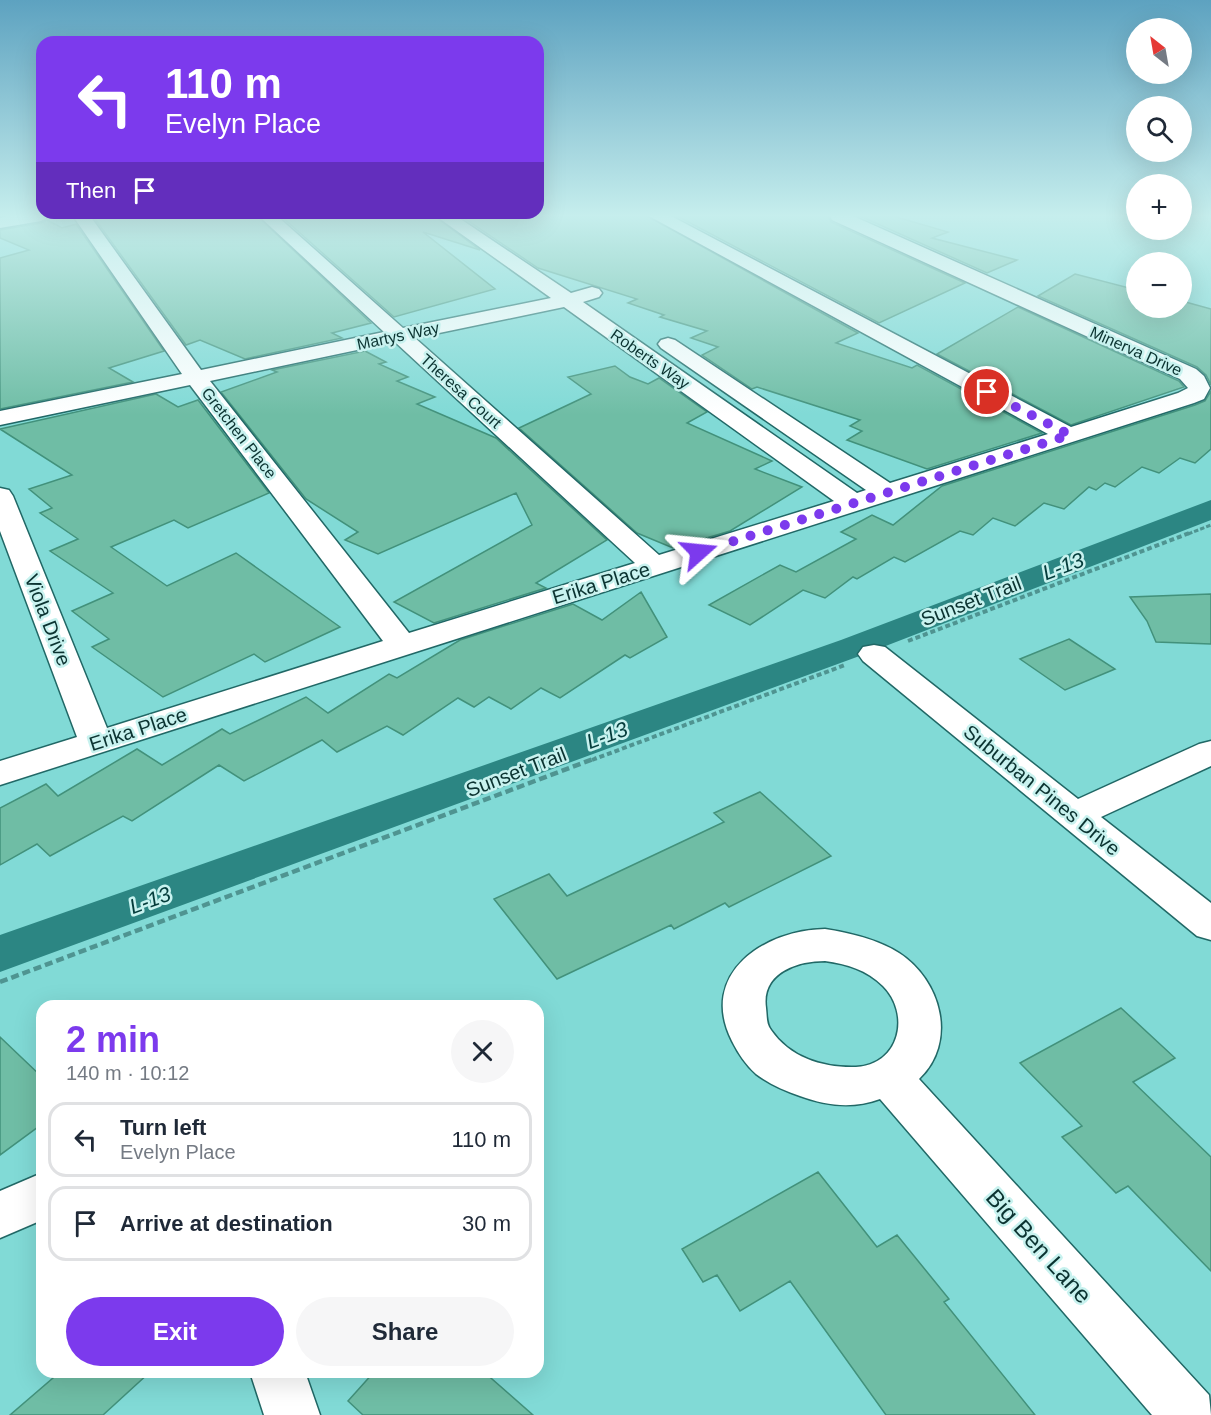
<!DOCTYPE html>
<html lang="en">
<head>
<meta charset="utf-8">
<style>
  body { margin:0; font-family:Helvetica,sans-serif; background:#f6f6f7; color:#1f2937; height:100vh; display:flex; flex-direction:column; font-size:22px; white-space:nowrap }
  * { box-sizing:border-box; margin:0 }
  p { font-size:20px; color:#747a83 }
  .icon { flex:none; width:33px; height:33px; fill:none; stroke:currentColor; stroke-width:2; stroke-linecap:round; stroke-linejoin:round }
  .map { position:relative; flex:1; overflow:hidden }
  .sheet { position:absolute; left:36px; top:1000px; width:508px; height:378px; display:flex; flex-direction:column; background:#fff; border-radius:18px; box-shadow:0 6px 24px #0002 }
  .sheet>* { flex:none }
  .top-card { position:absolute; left:36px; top:36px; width:508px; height:183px; border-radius:18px; box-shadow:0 6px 24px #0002; background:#7c3aed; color:#fff; overflow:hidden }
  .needle { width:39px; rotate:329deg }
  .tools { position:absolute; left:1126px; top:18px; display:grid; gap:12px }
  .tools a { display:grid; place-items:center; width:66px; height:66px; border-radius:50%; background:#fff; box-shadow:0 6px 24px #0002; font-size:30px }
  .pin { position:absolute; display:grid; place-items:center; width:51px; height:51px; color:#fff; margin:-26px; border:3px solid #fff; border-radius:50%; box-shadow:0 2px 6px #0007 }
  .me { position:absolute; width:66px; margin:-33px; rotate:72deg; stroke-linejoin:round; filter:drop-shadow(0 0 4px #0008) }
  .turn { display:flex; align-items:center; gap:21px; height:126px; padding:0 30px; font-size:27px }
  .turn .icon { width:78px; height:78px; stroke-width:2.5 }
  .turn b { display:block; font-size:42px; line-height:51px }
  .then { display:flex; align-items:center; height:57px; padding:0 30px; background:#0003; gap:12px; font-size:22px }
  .round { display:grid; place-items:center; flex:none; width:63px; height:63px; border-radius:32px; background:#f6f6f7 }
  .head { display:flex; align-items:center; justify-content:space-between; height:102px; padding:0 30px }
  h1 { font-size:36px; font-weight:800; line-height:45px; color:#7c3aed }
  .primary-button { display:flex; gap:12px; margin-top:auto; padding:12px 30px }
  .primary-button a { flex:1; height:69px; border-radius:36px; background:#7c3aed; color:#fff; font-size:24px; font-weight:800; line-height:69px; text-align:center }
  .primary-button a+a { background:#f6f6f7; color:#1f2937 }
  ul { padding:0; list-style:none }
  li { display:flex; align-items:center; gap:18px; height:75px; margin:0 12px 9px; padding:0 18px; border:3px solid #e0e1e3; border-radius:18px }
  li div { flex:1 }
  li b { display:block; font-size:22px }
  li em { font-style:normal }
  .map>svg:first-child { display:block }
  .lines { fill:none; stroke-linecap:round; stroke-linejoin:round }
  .canal { fill:#2c8683; fill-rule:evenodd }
  .building { fill:#6fbda5; stroke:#42917b; stroke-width:1.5 }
  .minor-casing { stroke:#216866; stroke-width:3 }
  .path-far2 { stroke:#4f9491; stroke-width:3; stroke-dasharray:4.5 2; stroke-linecap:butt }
  .path-far1 { stroke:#4f9491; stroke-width:4; stroke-dasharray:5 3; stroke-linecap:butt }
  .path { stroke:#4f9491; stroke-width:4.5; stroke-dasharray:8 4; stroke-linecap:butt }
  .minor { fill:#fff; fill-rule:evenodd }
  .route { stroke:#7c3aed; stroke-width:10; stroke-dasharray:0 18 }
  .labels { text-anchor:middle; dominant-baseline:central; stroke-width:5; stroke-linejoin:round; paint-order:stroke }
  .far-street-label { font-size:16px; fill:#0b3331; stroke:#c8f2ef }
  .street-label { font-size:20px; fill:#0b3331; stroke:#c8f2ef }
  .water-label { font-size:21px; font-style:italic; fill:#043c3b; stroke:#c8f2ef }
  .near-street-label { font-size:24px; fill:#0b3331; stroke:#c8f2ef }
</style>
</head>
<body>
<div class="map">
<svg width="1211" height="1415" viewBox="0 0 1211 1415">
  <rect width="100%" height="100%" fill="#81dad6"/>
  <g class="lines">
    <!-- canal -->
    <path class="canal" d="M 1211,500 L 1211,520 L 865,654 L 0,972 L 0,935 L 841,640 Z"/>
  </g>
  <!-- building -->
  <path class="building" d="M 104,216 L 257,216 L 371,323 L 332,333 L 342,338 L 245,359 L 200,340 L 186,345 L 95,219 Z
    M 281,216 L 434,216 L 480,250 L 423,232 L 495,289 L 394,317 Z
    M 461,216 L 647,216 L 858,333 L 836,343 L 912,368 L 917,365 L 1042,433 L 927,469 L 847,440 L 862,431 L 850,426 L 860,420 L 757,387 L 752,389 L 702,355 L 718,347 L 691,338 L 707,331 L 660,317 L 664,315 L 628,303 L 637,299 L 538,268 Z
    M 677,216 L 828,216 L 831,222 L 965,283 L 879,323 Z
    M 860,216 L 893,216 L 948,232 L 932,238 L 1017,260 L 987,273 Z
    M 47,220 L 62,228 L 76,224 L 164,351 L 109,368 L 133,382 L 0,409 L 0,258 L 29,250 L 0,238 L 0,230 L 41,223 Z
    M 1075,274 L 1137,290 L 1137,308 L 1182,308 L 1182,301 L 1211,309 L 1211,385 L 1206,375 L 1197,367 L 1038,296 Z
    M 1018,307 L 1179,381 L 1184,387 L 1071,425 L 937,354 Z
    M 365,351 L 386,362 L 379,364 L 408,377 L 397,381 L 435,397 L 417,404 L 496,438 L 607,540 L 536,583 L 546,588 L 434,623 L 394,602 L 532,525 L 516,493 L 378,554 L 345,540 L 358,532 L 306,499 L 221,392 L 277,372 L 272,370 Z
    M 615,366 L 630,377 L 648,384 L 659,378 L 707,412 L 687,423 L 772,461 L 755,469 L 802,487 L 730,531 L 673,548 L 637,533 L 519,428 L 591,394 L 568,377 Z
    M 1211,391 L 1211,449 L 1195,463 L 1180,458 L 1159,473 L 1142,467 L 1115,487 L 1105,483 L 1096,490 L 1089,487 L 1064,509 L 1044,503 L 1015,526 L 993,518 L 973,535 L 960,531 L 905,562 L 894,557 L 857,579 L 853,577 L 825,598 L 803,590 L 750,625 L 709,605 L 780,565 L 796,572 L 856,539 L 841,532 L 872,515 L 893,525 L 942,486 L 1195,405 L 1205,401 Z
    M 156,394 L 178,407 L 198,400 L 269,493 L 188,528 L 174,520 L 111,547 L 167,586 L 236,553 L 340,627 L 265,662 L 254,654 L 163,697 L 92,647 L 109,639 L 72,611 L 113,593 L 50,551 L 78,539 L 40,513 L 52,508 L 29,489 L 72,475 L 0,429 Z
    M 641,592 L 667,637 L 630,658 L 625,655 L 560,698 L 541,688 L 511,709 L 489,697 L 474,707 L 458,698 L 403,735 L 387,726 L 337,752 L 322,740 L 244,781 L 219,765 L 132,821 L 123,816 L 50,856 L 37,844 L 0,865 L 0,808 L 46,784 L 58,796 L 137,749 L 162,765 L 222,729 L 230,734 L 306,697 L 328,713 L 389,674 L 397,678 L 460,640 L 573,604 L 602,620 Z
    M 1211,594 L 1211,644 L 1156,642 L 1147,621 L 1130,597 Z
    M 1069,639 L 1115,669 L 1065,690 L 1020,659 Z
    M 760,792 L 831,856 L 729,907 L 725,903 L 674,929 L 671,925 L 557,979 L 494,899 L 549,874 L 567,896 L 724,822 L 714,813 Z
    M 1121,1008 L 1175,1058 L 1133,1082 L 1211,1157 L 1211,1271 L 1128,1186 L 1116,1193 L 1062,1137 L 1082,1126 L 1020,1063 Z
    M 0,1037 L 42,1077 L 42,1124 L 0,1155 Z
    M 818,1172 L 877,1247 L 897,1235 L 949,1299 L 944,1302 L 1035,1415 L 886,1415 L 790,1281 L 740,1311 L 717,1275 L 703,1282 L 682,1249 Z
    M 60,1372 L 150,1372 L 103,1415 L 10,1415 Z
    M 374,1372 L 484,1372 L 533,1415 L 363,1415 L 348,1401 Z"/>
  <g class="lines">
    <!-- minor casing -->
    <g class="minor-casing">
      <path id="minor" d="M 8,216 L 49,216 L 41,221 L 0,228 L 0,218 Z
        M 73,216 L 90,216 L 201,370 L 384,332 L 259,216 L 277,216 L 403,328 L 551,298 L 436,216 L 456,216 L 571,293 L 592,287 L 599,289 L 602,293 L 599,297 L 583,302 L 857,493 L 866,490 L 661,348 L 658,344 L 661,340 L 668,338 L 675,340 L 890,483 L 1048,434 L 649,216 L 671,216 L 1071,427 L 1178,393 L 1188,388 L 1180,379 L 832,220 L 830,216 L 853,216 L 1196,369 L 1204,376 L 1210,388 L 1204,399 L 1194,403 L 0,785 L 0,761 L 77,737 L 0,531 L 0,488 L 9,490 L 13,496 L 107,728 L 383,641 L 190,385 L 0,425 L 0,411 L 182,374 ZM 564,307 L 834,501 L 659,555 L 415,338 ZM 395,342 L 635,563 L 409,633 L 210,381 Z
        M 874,645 L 885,647 L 1078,799 L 1199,744 L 1211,741 L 1211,766 L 1101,817 L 1211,903 L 1211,940 L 1197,936 L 863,661 L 858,654 L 863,647 Z
        M 825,929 C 850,933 877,939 899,953 C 941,980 958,1042 919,1079 L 1209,1395 L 1211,1415 L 1152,1415 L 880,1099 C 853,1109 827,1106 800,1096 C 785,1091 769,1084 756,1074 C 745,1064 738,1053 732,1041 C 698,974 764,930 825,929 ZM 825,961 C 847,964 867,970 883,986 C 911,1014 900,1065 856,1067 C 824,1068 790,1058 771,1030 C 766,1024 767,1016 766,1008 C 761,973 797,961 825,961 Z
        M 42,1173 L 42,1220 L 0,1238 L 0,1191 Z
        M 250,1372 L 305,1372 L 320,1415 L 264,1415 Z"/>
    </g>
    <!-- path-far2 -->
    <path class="path-far2" d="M 1188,534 L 1211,525"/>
    <!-- path-far1 -->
    <path class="path-far1" d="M 908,641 L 1192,532
      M 592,760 L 845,665"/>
    <!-- path -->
    <path class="path" d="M 0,982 L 596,758"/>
    <!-- minor -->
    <use href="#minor" class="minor"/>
  </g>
  <!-- sky -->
  <linearGradient id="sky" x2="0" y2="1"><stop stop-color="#5da2c0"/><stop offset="0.52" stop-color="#c6eeed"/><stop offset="1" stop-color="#c6eeed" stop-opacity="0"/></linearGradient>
  <rect width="1211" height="415" fill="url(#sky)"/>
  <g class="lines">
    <!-- route -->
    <path class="route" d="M 699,552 L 1070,435 L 987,392"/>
  </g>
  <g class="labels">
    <!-- far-street labels -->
    <g class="far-street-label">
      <text transform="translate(398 336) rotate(-12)">Martys Way</text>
      <text transform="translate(1136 351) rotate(24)">Minerva Drive</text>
      <text transform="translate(650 359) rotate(35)">Roberts Way</text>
      <text transform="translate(461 391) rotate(42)">Theresa Court</text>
      <text transform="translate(239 433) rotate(52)">Gretchen Place</text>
    </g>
    <!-- street labels -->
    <g class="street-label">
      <text transform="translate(601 583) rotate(-17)">Erika Place</text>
      <text transform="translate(971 601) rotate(-21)">Sunset Trail</text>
      <text transform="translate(48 620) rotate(69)">Viola Drive</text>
      <text transform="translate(138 729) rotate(-18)">Erika Place</text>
      <text transform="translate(516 772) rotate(-21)">Sunset Trail</text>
      <text transform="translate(1042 790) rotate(39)">Suburban Pines Drive</text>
    </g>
    <!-- water labels -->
    <g class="water-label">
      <text transform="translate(1063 566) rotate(-21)">L-13</text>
      <text transform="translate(607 735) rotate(-20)">L-13</text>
      <text transform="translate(150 900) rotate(-20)">L-13</text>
    </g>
    <!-- near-street labels -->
    <g class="near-street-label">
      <text transform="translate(1039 1246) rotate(48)">Big Ben Lane</text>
    </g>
  </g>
</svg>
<div class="tools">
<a><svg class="needle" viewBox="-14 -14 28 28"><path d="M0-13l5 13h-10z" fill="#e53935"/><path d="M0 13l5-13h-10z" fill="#747a83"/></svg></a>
<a><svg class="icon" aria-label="search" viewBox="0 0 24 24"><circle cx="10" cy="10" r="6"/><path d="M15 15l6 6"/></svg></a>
<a>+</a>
<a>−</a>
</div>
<div class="pin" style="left:987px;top:392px;background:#d93025"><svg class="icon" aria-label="arrive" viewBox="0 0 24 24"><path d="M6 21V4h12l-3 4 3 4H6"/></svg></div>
<svg class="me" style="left:699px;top:552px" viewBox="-20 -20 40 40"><path d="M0-17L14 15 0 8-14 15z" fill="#7c3aed" stroke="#fff" stroke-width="4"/></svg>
<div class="top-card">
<div class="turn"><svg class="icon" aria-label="left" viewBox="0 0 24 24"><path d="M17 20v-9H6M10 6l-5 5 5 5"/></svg><div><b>110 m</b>Evelyn Place</div></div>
<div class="then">Then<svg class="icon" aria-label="arrive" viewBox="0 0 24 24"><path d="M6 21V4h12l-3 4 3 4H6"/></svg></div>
</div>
<section class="sheet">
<div class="head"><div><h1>2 min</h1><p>140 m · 10:12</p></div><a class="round"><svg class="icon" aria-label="close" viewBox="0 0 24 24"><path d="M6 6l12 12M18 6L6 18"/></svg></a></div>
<ul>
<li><svg class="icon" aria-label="left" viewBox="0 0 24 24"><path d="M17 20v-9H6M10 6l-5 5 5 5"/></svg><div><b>Turn left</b><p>Evelyn Place</p></div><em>110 m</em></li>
<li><svg class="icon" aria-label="arrive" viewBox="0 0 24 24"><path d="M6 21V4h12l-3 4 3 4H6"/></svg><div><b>Arrive at destination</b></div><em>30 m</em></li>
</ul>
<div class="primary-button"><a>Exit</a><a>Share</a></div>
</section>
</div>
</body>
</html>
